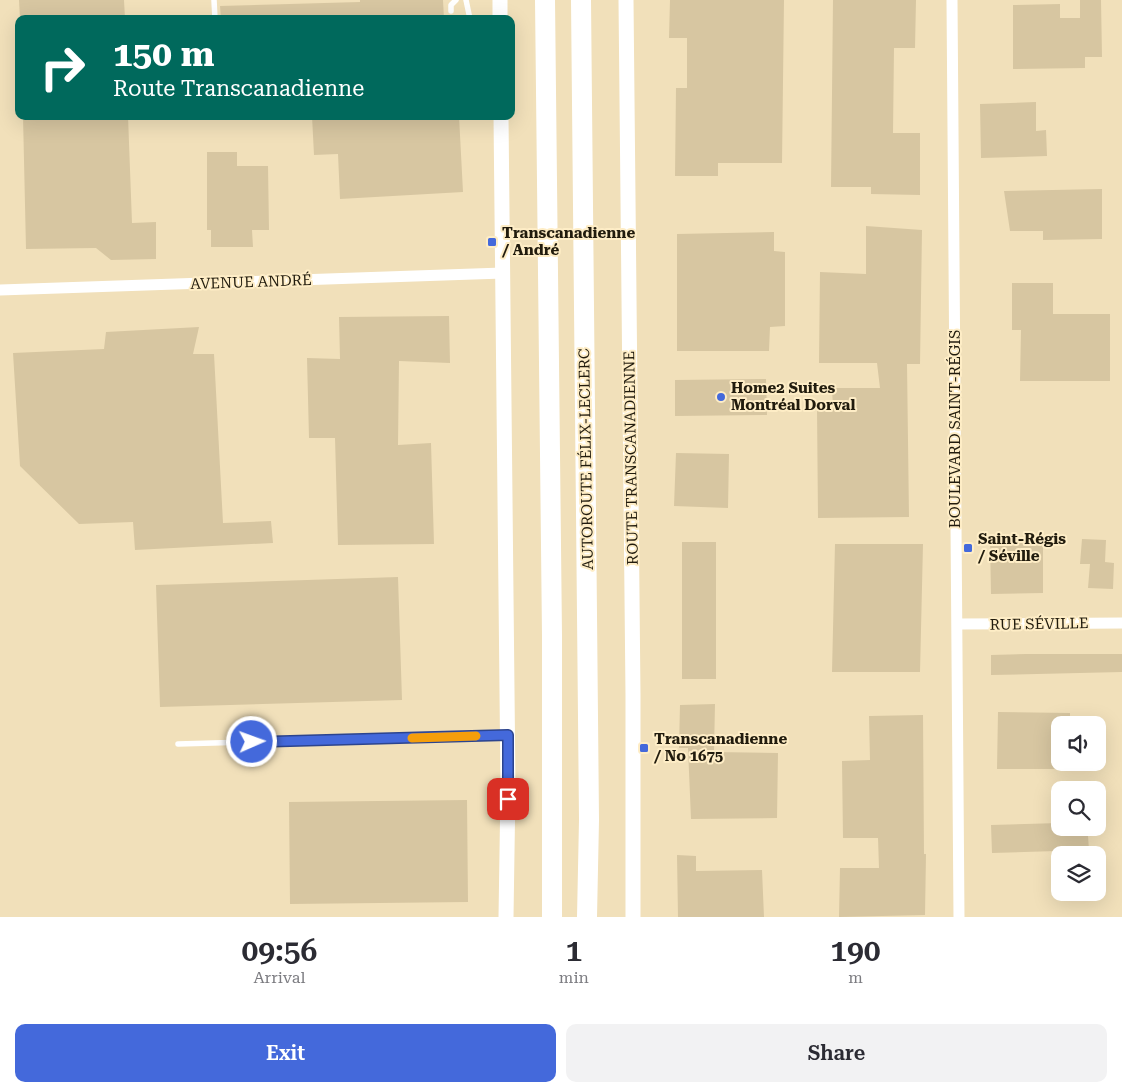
<!DOCTYPE html>
<html lang="en">
<head>
<meta charset="utf-8">
<style>
  body { margin:0; font-family:"Roboto Serif",serif; background:#f2f2f3; color:#2b2b33; height:100vh; display:flex; flex-direction:column; font-size:19px; white-space:nowrap }
  * { box-sizing:border-box; margin:0 }
  p { font-size:16px; color:#7c7c81 }
  .icon { flex:none; width:28px; height:28px; fill:none; stroke:currentColor; stroke-width:2; stroke-linecap:round; stroke-linejoin:round }
  .map { position:relative; height:917px; overflow:hidden }
  .side { display:flex; flex-direction:column; background:#fff; flex:1 }
  .side>* { flex:none }
  .top-card { position:absolute; left:15px; top:15px; width:500px; height:105px; border-radius:10px; box-shadow:0 5px 20px #0002; background:#00695c; color:#fff; overflow:hidden }
  .tools { position:absolute; left:1051px; top:716px; display:grid; gap:10px }
  .tools a { display:grid; place-items:center; width:55px; height:55px; border-radius:10px; background:#fff; box-shadow:0 5px 20px #0002; font-size:25px }
  .pin { position:absolute; display:grid; place-items:center; width:42px; height:42px; color:#fff; margin:-21px; border-radius:10px; box-shadow:0 2px 8px #0006 }
  .me { position:absolute; width:55px; margin:-28px; rotate:88deg; stroke-linejoin:round; filter:drop-shadow(0 0 4px #0008) }
  .turn { display:flex; align-items:center; gap:18px; height:105px; padding:0 15px; font-size:22px }
  .turn .icon { width:65px; height:65px; stroke-width:2.5 }
  .turn b { display:block; font-size:35px; line-height:42px }
  .eta { display:flex; justify-content:space-evenly; align-items:center; height:85px; text-align:center }
  .eta b { font-size:30px; font-weight:600; line-height:35px }
  .button { display:flex; gap:10px; margin-top:auto; padding:10px 15px }
  .button a { flex:1; height:58px; border-radius:10px; background:#4469db; color:#fff; font-size:20px; font-weight:600; line-height:58px; text-align:center }
  .button a+a { background:#f2f2f3; color:#2b2b33 }
  .map>svg:first-child { display:block }
  .building { fill:#d7c6a1 }
  .lines { fill:none; stroke-linecap:round; stroke-linejoin:round }
  .lane { stroke:#fff; stroke-width:5.5 }
  .street { stroke:#fff; stroke-width:11 }
  .secondary { stroke:#fff; stroke-width:15 }
  .highway { stroke:#fff; stroke-width:20 }
  .route-casing { stroke:#2c448e; stroke-width:12 }
  .route { stroke:#4469db; stroke-width:9 }
  .slow { stroke:#f59e0b; stroke-width:9 }
  .poi-dot { fill:#4469db; stroke:#feedc6; stroke-width:2 }
  .labels { text-anchor:middle; dominant-baseline:central; stroke-width:4; stroke-linejoin:round; paint-order:stroke }
  .poi-label { font-size:15px; font-weight:bold; fill:#211b0d; stroke:#feedc6; text-anchor:start }
  .street-label { font-size:15px; fill:#211b0d; stroke:#feedc6 }
</style>
</head>
<body>
<div class="map">
<svg width="1122" height="917" viewBox="0 0 1122 917">
  <rect width="100%" height="100%" fill="#f1e0ba"/>
  <!-- building -->
  <path class="building" d="M 19,0 L 124,0 L 125,19 L 20,19 Z
    M 360,0 L 443,0 L 444,19 L 221,19 L 220,6 L 360,2 Z
    M 670,0 L 784,0 L 782,163 L 718,163 L 718,176 L 675,176 L 676,88 L 687,88 L 687,38 L 669,38 Z
    M 833,0 L 916,0 L 915,48 L 894,48 L 893,133 L 920,133 L 920,195 L 871,194 L 871,187 L 831,187 Z
    M 1080,0 L 1101,0 L 1102,57 L 1085,57 L 1085,68 L 1013,69 L 1013,5 L 1060,4 L 1060,18 L 1080,18 Z
    M 1036,102 L 1036,131 L 1046,130 L 1047,156 L 981,158 L 980,104 Z
    M 23,116 L 128,116 L 132,223 L 156,222 L 156,259 L 111,260 L 96,248 L 26,249 Z
    M 312,116 L 459,116 L 463,192 L 340,199 L 338,154 L 314,155 Z
    M 207,152 L 237,152 L 237,166 L 268,166 L 269,230 L 252,230 L 253,247 L 211,247 L 211,230 L 207,230 Z
    M 1102,189 L 1102,239 L 1043,240 L 1043,231 L 1010,231 L 1004,191 Z
    M 866,226 L 922,230 L 920,364 L 907,364 L 909,517 L 818,518 L 817,408 L 833,408 L 832,388 L 880,388 L 877,363 L 819,363 L 820,272 L 866,274 Z
    M 774,232 L 774,251 L 785,252 L 785,326 L 770,327 L 769,351 L 677,351 L 677,234 Z
    M 1012,283 L 1053,283 L 1053,314 L 1110,314 L 1110,381 L 1020,381 L 1021,330 L 1012,330 Z
    M 449,316 L 450,363 L 399,361 L 398,445 L 431,443 L 434,544 L 338,545 L 335,438 L 309,438 L 307,358 L 340,359 L 339,317 Z
    M 199,327 L 193,354 L 214,354 L 223,523 L 271,521 L 273,543 L 135,550 L 133,522 L 79,524 L 20,466 L 13,353 L 104,349 L 106,332 Z
    M 766,379 L 767,415 L 675,416 L 675,380 Z
    M 676,453 L 729,454 L 728,508 L 674,506 Z
    M 1082,539 L 1106,540 L 1105,562 L 1114,563 L 1113,589 L 1088,588 L 1090,564 L 1080,564 Z
    M 1043,540 L 1043,593 L 991,594 L 990,541 Z
    M 682,542 L 716,542 L 716,679 L 682,679 Z
    M 835,544 L 923,544 L 920,672 L 832,672 Z
    M 398,577 L 402,700 L 160,707 L 156,585 Z
    M 1026,654 L 1122,654 L 1122,672 L 991,675 L 991,655 Z
    M 715,704 L 714,752 L 778,753 L 777,818 L 691,819 L 688,748 L 679,748 L 680,705 Z
    M 998,712 L 1070,713 L 1070,725 L 1060,725 L 1060,769 L 997,769 Z
    M 923,715 L 924,854 L 926,854 L 925,915 L 839,917 L 840,868 L 879,868 L 878,838 L 843,838 L 842,761 L 870,760 L 869,716 Z
    M 467,800 L 468,902 L 290,904 L 289,802 Z
    M 1060,823 L 1060,828 L 1064,828 L 1064,836 L 1088,836 L 1089,850 L 992,853 L 991,825 Z
    M 677,855 L 696,856 L 696,871 L 762,870 L 764,917 L 678,917 Z"/>
  <g class="lines">
    <!-- lane -->
    <path class="lane" d="M 214,0 L 215,19
      M 466,0 L 470,19
      M 451,11 L 451,5 L 456,0
      M 178,744 L 508,735"/>
    <!-- street -->
    <path class="street" d="M 952,0 L 959,917
      M 0,290 L 503,273
      M 957,624 L 1122,623"/>
    <!-- secondary -->
    <path class="secondary" d="M 500,0 L 500,19
      M 626,0 L 633,695 L 633,917
      M 501,116 L 508,787 L 506,917"/>
    <!-- highway -->
    <path class="highway" d="M 545,0 L 552,636 L 552,917
      M 581,0 L 589,820 L 587,917"/>
  </g>
  <g class="lines">
    <!-- route casing -->
    <g class="route-casing">
      <path id="route" d="M 252,742 L 508,735 L 508,799"/>
    </g>
    <!-- route -->
    <use href="#route" class="route"/>
    <!-- slow -->
    <path class="slow" d="M 412,738 L 476,736"/>
  </g>
  <!-- markers -->
  <g class="poi-dot">
    <rect x="487" y="237" width="10" height="10" rx="2.5"/>
    <circle cx="721" cy="397" r="5"/>
    <rect x="963" y="543" width="10" height="10" rx="2.5"/>
    <rect x="639" y="743" width="10" height="10" rx="2.5"/>
  </g>
  <g class="labels">
    <!-- poi labels -->
    <g class="poi-label">
      <text x="502" y="233">Transcanadienne<tspan x="502" dy="17">/ André</tspan></text>
      <text x="731" y="388">Home2 Suites<tspan x="731" dy="17">Montréal Dorval</tspan></text>
      <text x="978" y="539">Saint-Régis<tspan x="978" dy="17">/ Séville</tspan></text>
      <text x="654" y="739">Transcanadienne<tspan x="654" dy="17">/ No 1675</tspan></text>
    </g>
    <!-- street labels -->
    <g class="street-label">
      <text transform="translate(251 282) rotate(-2)">AVENUE ANDRÉ</text>
      <text transform="translate(955 429) rotate(-90)">BOULEVARD SAINT-RÉGIS</text>
      <text transform="translate(631 458) rotate(-91)">ROUTE TRANSCANADIENNE</text>
      <text transform="translate(586 459) rotate(-91)">AUTOROUTE FÉLIX-LECLERC</text>
      <text transform="translate(1039 624) rotate(-1)">RUE SÉVILLE</text>
    </g>
  </g>
</svg>
<div class="tools">
<a><svg class="icon" aria-label="sound" viewBox="0 0 24 24"><path d="M4 9h4l5-4v14l-5-4H4zM17 9q2 3 0 6"/></svg></a>
<a><svg class="icon" aria-label="search" viewBox="0 0 24 24"><circle cx="10" cy="10" r="6"/><path d="M15 15l6 6"/></svg></a>
<a><svg class="icon" aria-label="layers" viewBox="0 0 24 24"><path d="M12 4l9 5-9 5-9-5zM3 14l9 5 9-5"/></svg></a>
</div>
<div class="pin" style="left:508px;top:799px;background:#d93025"><svg class="icon" aria-label="arrive" viewBox="0 0 24 24"><path d="M6 21V4h12l-3 4 3 4H6"/></svg></div>
<svg class="me" style="left:252px;top:742px" viewBox="-20 -20 40 40"><circle r="17" fill="#4469db" stroke="#fff" stroke-width="3"/><path d="M0-11L8 9 0 5-8 9z" fill="#fff"/></svg>
<div class="top-card">
<div class="turn"><svg class="icon" aria-label="right" viewBox="0 0 24 24"><path d="M7 20v-9h11M14 6l5 5-5 5"/></svg><div><b>150 m</b>Route Transcanadienne</div></div>
</div>
</div>
<section class="side">
<div class="eta">
<div><b>09:56</b><p>Arrival</p></div>
<div><b>1</b><p>min</p></div>
<div><b>190</b><p>m</p></div>
</div>
<div class="button"><a>Exit</a><a>Share</a></div>
</section>
</body>
</html>
